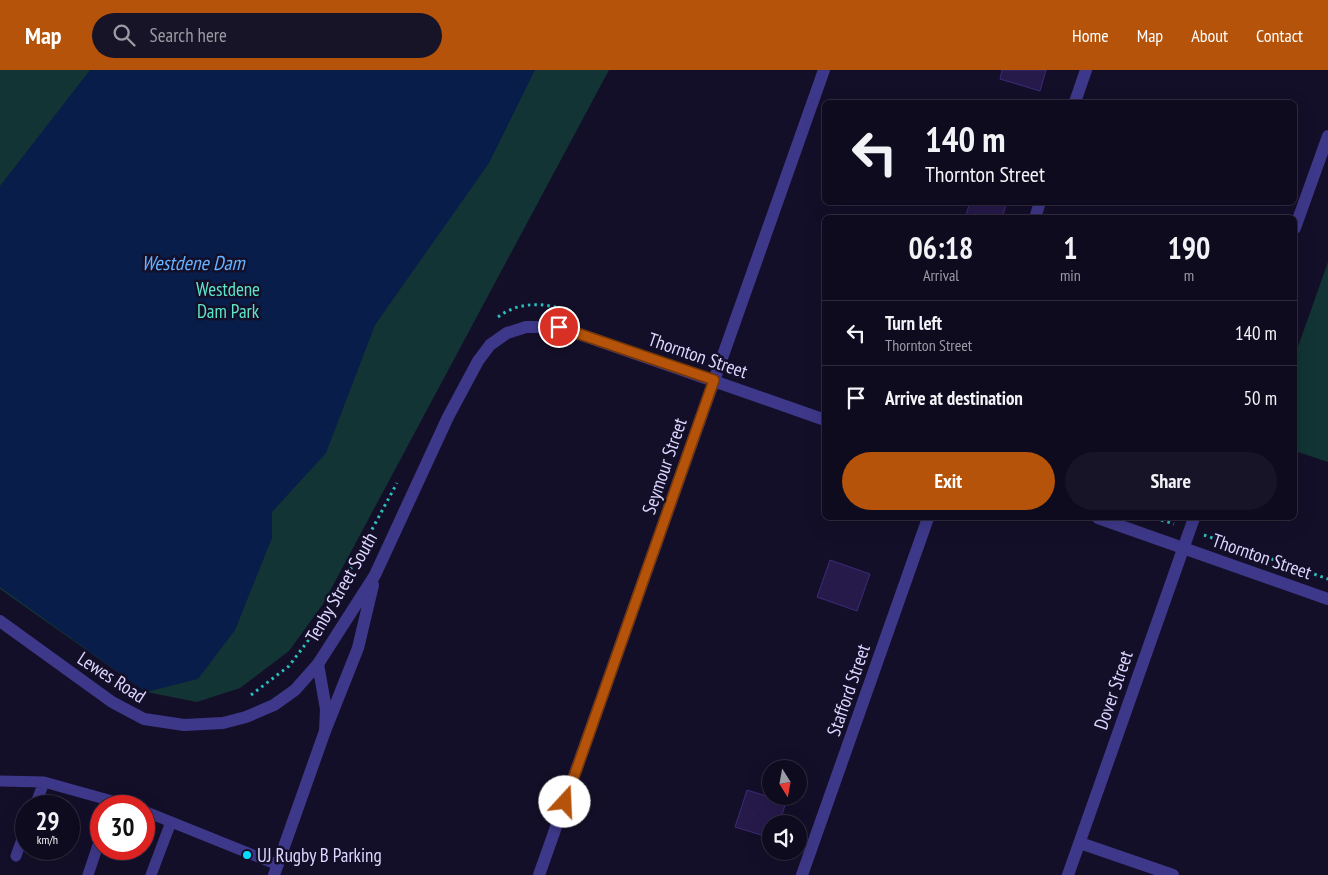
<!DOCTYPE html>
<html lang="en">
<head>
<meta charset="utf-8">
<style>
  body { margin:0; font-family:"PT Sans Narrow",sans-serif; background:#181428; color:#f1f3f6; height:100vh; display:flex; flex-direction:column; font-size:19px; white-space:nowrap }
  * { box-sizing:border-box; margin:0 }
  p { font-size:16px; color:#9b9ba4 }
  .icon { flex:none; width:28px; height:28px; fill:none; stroke:currentColor; stroke-width:2; stroke-linecap:round; stroke-linejoin:round }
  .map { position:relative; flex:1; overflow:hidden }
  .panel { position:absolute; left:822px; top:145px; width:475px; height:305px; display:flex; flex-direction:column; background:#0f0b1f; border-radius:8px; box-shadow:0 5px 20px #0002,0 0 0 1px #2f2b3d }
  .panel>* { flex:none }
  .hud { position:absolute; left:822px; top:30px; width:475px; height:105px; border-radius:8px; box-shadow:0 5px 20px #0002,0 0 0 1px #2f2b3d; background:#0f0b1f; color:#f1f3f6; overflow:hidden }
  .needle { width:32px; rotate:169deg }
  .tools { position:absolute; left:762px; top:690px; display:grid; gap:10px }
  .tools a { display:grid; place-items:center; width:45px; height:45px; border-radius:50%; background:#0f0b1f; box-shadow:0 5px 20px #0002,0 0 0 1px #2f2b3d; font-size:25px }
  .speed { position:absolute; left:15px; top:725px; display:flex; gap:10px; font-size:25px; font-weight:700; text-align:center }
  .speed>* { display:grid; place-content:center; width:65px; height:65px; border-radius:50%; background:#0f0b1f; box-shadow:0 5px 20px #0002,0 0 0 1px #2f2b3d; line-height:1 }
  .speed small { font-size:12px; font-weight:400 }
  .speed .limit { border:8px solid #d22; background:#fff; color:#111 }
  .pin { position:absolute; display:grid; place-items:center; width:42px; height:42px; color:#fff; margin:-21px; border:2px solid #fff; border-radius:50%; box-shadow:0 1px 5px #0007 }
  .me { position:absolute; width:55px; margin:-28px; rotate:20deg; stroke-linejoin:round; filter:drop-shadow(0 0 4px #0008) }
  .turn { display:flex; align-items:center; gap:18px; height:105px; padding:0 20px; font-size:22px }
  .turn .icon { width:65px; height:65px; stroke-width:2.5 }
  .turn b { display:block; font-size:35px; line-height:42px }
  .eta { display:flex; justify-content:space-evenly; align-items:center; height:85px; text-align:center }
  .eta b { font-size:30px; font-weight:800; line-height:35px }
  .cta { display:flex; gap:10px; margin-top:auto; padding:10px 20px }
  .cta a { flex:1; height:58px; border-radius:30px; background:#b45309; color:#fff; font-size:20px; font-weight:800; line-height:58px; text-align:center }
  .cta a+a { background:#181428; color:#f1f3f6 }
  ul { padding:0; list-style:none }
  li { display:flex; align-items:center; gap:15px; height:65px; padding:0 20px; border-top:1px solid #2f2b3d }
  li div { flex:1 }
  li b { display:block; font-size:19px }
  li em { font-style:normal }
  header { display:flex; align-items:center; gap:30px; box-sizing:border-box; height:70px; padding:0 25px; background:#b45309; color:#fff }
  header strong { font-size:24px }
  nav { display:flex; gap:28px; margin-inline-start:auto; font-size:18px }
  .search { width:350px; height:45px; background:#181428; display:flex; align-items:center; gap:12px; box-sizing:border-box; padding:0 18px; border-radius:28px; color:#9b9ba4; font-size:19px }
  .map>svg:first-child { display:block }
  .green { fill:#123434 }
  .water { fill:#081d49 }
  .building { fill:#261a4b; stroke:#3d2b78 }
  .lines { fill:none; stroke-linecap:round; stroke-linejoin:round }
  .path { stroke:#2ac0bc; stroke-width:3; stroke-dasharray:2.5 4; stroke-linecap:butt }
  .service { stroke:#3e388a; stroke-width:11 }
  .minor { stroke:#3e388a; stroke-width:12 }
  .tertiary { stroke:#3e388a; stroke-width:12 }
  .route-casing { stroke:#753606; stroke-width:12 }
  .route { stroke:#b45309; stroke-width:9 }
  .poi-dot { fill:#03ddff; stroke:#140f29; stroke-width:2 }
  .labels { text-anchor:middle; dominant-baseline:central; stroke-width:5; stroke-linejoin:round; paint-order:stroke }
  .park-label { font-size:19px; fill:#5de5c8; stroke:#140f29 }
  .street-label { font-size:19px; fill:#ddd7ff; stroke:#140f29 }
  .poi-label { font-size:19px; fill:#ddd7ff; stroke:#140f29; text-anchor:start }
  .water-label { font-size:20px; font-style:italic; fill:#65b2ff; stroke:#140f29 }
</style>
</head>
<body>
<header>
<strong>Map</strong>
<div class="search"><svg class="icon" aria-label="search" viewBox="0 0 24 24"><circle cx="10" cy="10" r="6"/><path d="M15 15l6 6"/></svg>Search here</div>
<nav><a>Home</a><a>Map</a><a>About</a><a>Contact</a></nav>
</header>
<div class="map">
<svg width="1328" height="805" viewBox="0 0 1328 805">
  <rect width="100%" height="100%" fill="#140f29"/>
  <!-- green -->
  <path class="green" d="M 0,0 L 609,0 L 323,534 L 289,581 L 240,618 L 197,632 L 146,622 L 0,519 Z
    M 1328,192 L 1328,392 L 1295,381 L 1295,285 Z"/>
  <!-- water -->
  <path class="water" d="M 90,0 L 535,0 L 489,93 L 375,255 L 326,383 L 272,442 L 272,468 L 235,560 L 198,609 L 146,622 L 0,517 L 0,116 Z"/>
  <!-- building -->
  <path class="building" d="M 1002,0 L 1046,0 L 1040,21 L 1000,9 Z
    M 970,132 L 1007,132 L 1002,148 L 965,148 Z
    M 830,490 L 870,504 L 857,541 L 817,527 Z
    M 747,720 L 786,732 L 779,754 L 771,754 L 771,768 L 735,757 Z"/>
  <g class="lines">
    <!-- path -->
    <path class="path" d="M 498,247 C 518,232 542,232 565,240
      M 1155,448 L 1174,454
      M 1204,465 L 1328,509
      M 251,625 L 289,596 L 322,552 L 397,413"/>
    <!-- service -->
    <path class="service" d="M 0,711 L 44,712 L 130,736
      M 35,736 L 44,712
      M 144,741 L 278,795
      M 16,786 L 26,758
      M 88,805 L 101,766
      M 151,805 L 171,752"/>
    <!-- minor -->
    <path class="minor" d="M 1075,32 L 1086,0
      M 1035,148 L 1040,132
      M 1295,158 L 1328,66
      M 1080,773 L 1173,805
      M 274,805 L 325,661 L 326,639 L 318,594
      M 539,805 L 824,0
      M 802,805 L 928,448
      M 1068,805 L 1194,448"/>
    <!-- tertiary -->
    <path class="tertiary" d="M 1098,448 L 1328,529
      M 0,551 L 112,632 L 144,649 L 184,655 L 223,653 L 246,647 L 274,635 L 295,620 L 318,594 L 375,505 L 448,347 L 478,291 L 490,275 L 507,263 L 526,257 L 559,257 L 825,350
      M 325,661 L 358,578 L 373,515"/>
  </g>
  <g class="lines">
    <!-- route casing -->
    <g class="route-casing">
      <path id="route" d="M 559,257 L 714,310 L 565,732"/>
    </g>
    <!-- route -->
    <use href="#route" class="route"/>
  </g>
  <!-- markers -->
  <circle class="poi-dot" cx="247" cy="785" r="5"/>
  <g class="labels">
    <!-- park labels -->
    <g class="park-label">
      <text x="228" y="219">Westdene<tspan x="228" dy="22">Dam Park</tspan></text>
    </g>
    <!-- street labels -->
    <g class="street-label">
      <text transform="translate(698 285) rotate(19)">Thornton Street</text>
      <text transform="translate(664 396) rotate(-71)">Seymour Street</text>
      <text transform="translate(1262 486) rotate(19)">Thornton Street</text>
      <text transform="translate(341 517) rotate(-60)">Tenby Street South</text>
      <text transform="translate(112 607) rotate(33)">Lewes Road</text>
      <text transform="translate(848 620) rotate(-71)">Stafford Street</text>
      <text transform="translate(1113 620) rotate(-71)">Dover Street</text>
    </g>
    <!-- poi labels -->
    <g class="poi-label">
      <text x="257" y="785">UJ Rugby B Parking</text>
    </g>
    <!-- water labels -->
    <g class="water-label">
      <text x="193" y="193">Westdene Dam</text>
    </g>
  </g>
</svg>
<div class="tools">
<a><svg class="needle" viewBox="-14 -14 28 28"><path d="M0-13l5 13h-10z" fill="#e53935"/><path d="M0 13l5-13h-10z" fill="#9b9ba4"/></svg></a>
<a><svg class="icon" aria-label="sound" viewBox="0 0 24 24"><path d="M4 9h4l5-4v14l-5-4H4zM17 9q2 3 0 6"/></svg></a>
</div>
<div class="speed"><div>29<small>km/h</small></div><div class="limit">30</div></div>
<div class="pin" style="left:559px;top:257px;background:#d93025"><svg class="icon" aria-label="arrive" viewBox="0 0 24 24"><path d="M6 21V4h12l-3 4 3 4H6"/></svg></div>
<svg class="me" style="left:565px;top:732px" viewBox="-20 -20 40 40"><circle r="19" fill="#fff"/><path d="M0-13L10 11 0 6-10 11z" fill="#b45309"/></svg>
<div class="hud">
<div class="turn"><svg class="icon" aria-label="left" viewBox="0 0 24 24"><path d="M17 20v-9H6M10 6l-5 5 5 5"/></svg><div><b>140 m</b>Thornton Street</div></div>
</div>
<section class="panel">
<div class="eta">
<div><b>06:18</b><p>Arrival</p></div>
<div><b>1</b><p>min</p></div>
<div><b>190</b><p>m</p></div>
</div>
<ul>
<li><svg class="icon" aria-label="left" viewBox="0 0 24 24"><path d="M17 20v-9H6M10 6l-5 5 5 5"/></svg><div><b>Turn left</b><p>Thornton Street</p></div><em>140 m</em></li>
<li><svg class="icon" aria-label="arrive" viewBox="0 0 24 24"><path d="M6 21V4h12l-3 4 3 4H6"/></svg><div><b>Arrive at destination</b></div><em>50 m</em></li>
</ul>
<div class="cta"><a>Exit</a><a>Share</a></div>
</section>
</div>
</body>
</html>
